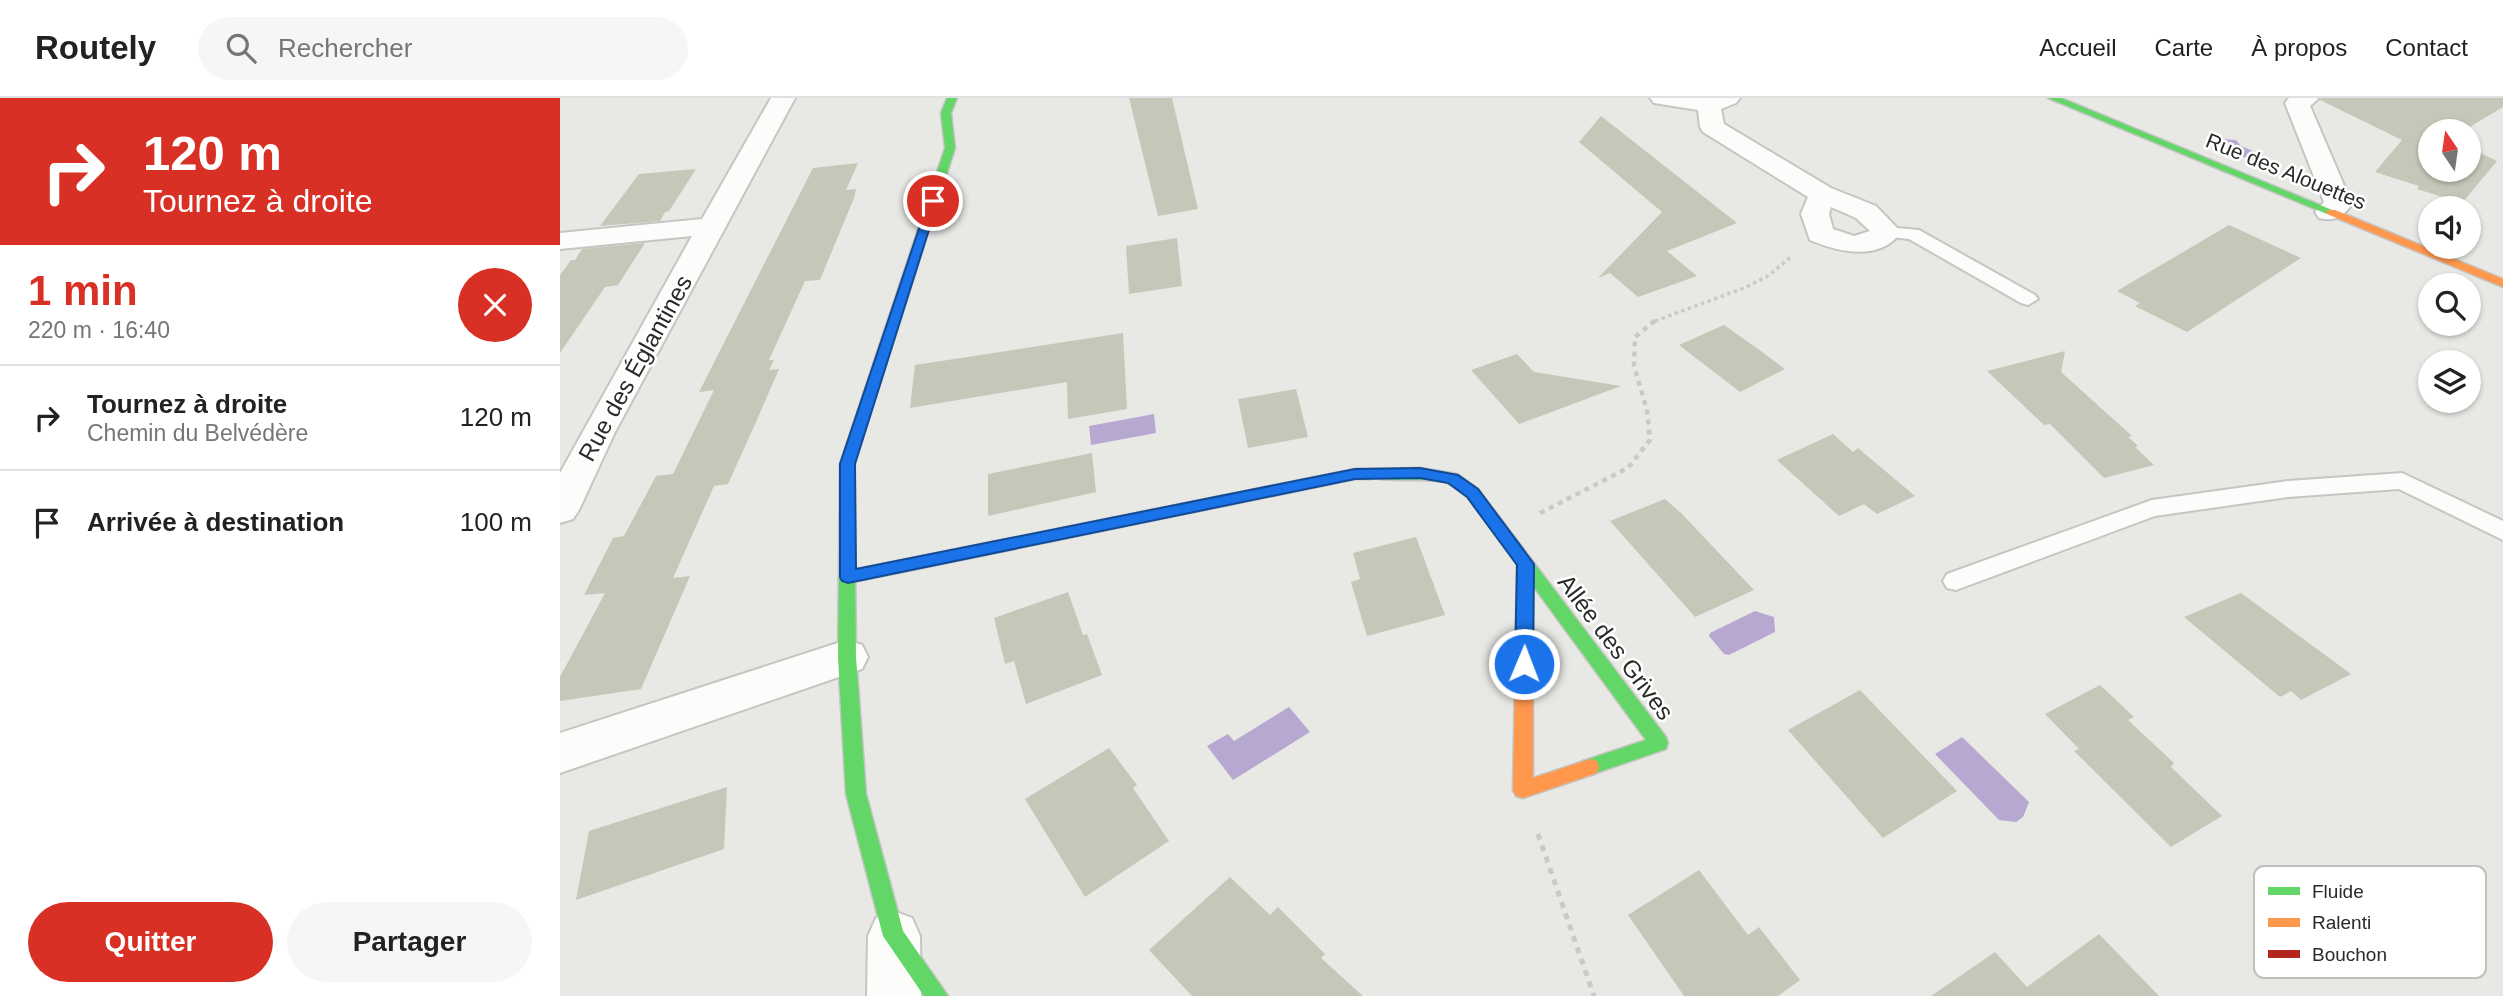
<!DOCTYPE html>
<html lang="fr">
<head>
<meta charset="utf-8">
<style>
  body { margin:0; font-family:Helvetica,sans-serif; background:#f6f6f6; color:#222; height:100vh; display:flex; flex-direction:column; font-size:26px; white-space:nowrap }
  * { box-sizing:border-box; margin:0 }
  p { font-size:23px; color:#767676 }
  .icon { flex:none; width:38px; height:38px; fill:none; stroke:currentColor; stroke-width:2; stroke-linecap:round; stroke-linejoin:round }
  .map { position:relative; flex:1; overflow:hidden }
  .panel { display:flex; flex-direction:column; background:#fff; width:560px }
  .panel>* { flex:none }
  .guide { background:#d93025; color:#fff; overflow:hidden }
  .needle { width:46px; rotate:347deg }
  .fabs { position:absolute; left:1858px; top:21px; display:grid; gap:14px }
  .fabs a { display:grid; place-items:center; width:63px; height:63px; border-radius:50%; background:#fff; box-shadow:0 2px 5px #0004; font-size:35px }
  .pin { position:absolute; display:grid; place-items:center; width:60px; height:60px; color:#fff; margin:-30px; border:4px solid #fff; border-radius:50%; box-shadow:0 2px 7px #0007 }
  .me { position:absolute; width:77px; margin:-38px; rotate:1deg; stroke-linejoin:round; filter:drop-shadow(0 0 5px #0008) }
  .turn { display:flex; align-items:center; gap:24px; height:147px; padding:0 28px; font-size:32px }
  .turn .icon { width:91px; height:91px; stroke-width:2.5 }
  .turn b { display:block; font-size:49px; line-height:60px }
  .round { display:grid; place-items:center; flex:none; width:74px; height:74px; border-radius:37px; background:#f6f6f6 }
  .headline { display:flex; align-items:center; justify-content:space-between; height:119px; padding:0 28px }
  h1 { font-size:42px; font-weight:600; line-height:52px; color:#d93025 }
  .action { display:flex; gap:14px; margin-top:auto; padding:14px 28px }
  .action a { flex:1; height:80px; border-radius:42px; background:#d93025; color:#fff; font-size:28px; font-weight:600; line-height:80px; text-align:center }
  .action a+a { background:#f6f6f6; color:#222 }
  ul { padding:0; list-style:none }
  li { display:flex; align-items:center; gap:21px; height:105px; padding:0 28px; border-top:2px solid #e0e0e0 }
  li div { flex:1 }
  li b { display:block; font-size:26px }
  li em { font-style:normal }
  header { display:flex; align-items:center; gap:42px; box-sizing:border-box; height:98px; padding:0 35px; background:#fff; border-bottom:2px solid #e0e0e0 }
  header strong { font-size:33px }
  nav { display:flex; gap:38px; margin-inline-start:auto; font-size:24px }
  .search { width:490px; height:63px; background:#f6f6f6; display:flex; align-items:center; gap:18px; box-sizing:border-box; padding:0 24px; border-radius:38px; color:#767676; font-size:26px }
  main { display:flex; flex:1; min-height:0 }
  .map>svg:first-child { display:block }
  .water { fill:#b7a8d1 }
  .building { fill:#c6c7b8 }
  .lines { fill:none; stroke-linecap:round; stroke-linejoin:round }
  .lane-casing { stroke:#c5c5c3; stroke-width:4 }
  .street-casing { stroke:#c5c5c3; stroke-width:4 }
  .fast-casing { stroke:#c5c5c3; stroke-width:3 }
  .slow-casing { stroke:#c5c5c3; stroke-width:3 }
  .jam-casing { stroke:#c5c5c3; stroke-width:3 }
  .path-far2 { stroke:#c9c9c8; stroke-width:3.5; stroke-dasharray:3.5 3.5; stroke-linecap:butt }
  .path-far1 { stroke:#c9c9c8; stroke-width:4.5; stroke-dasharray:5 5; stroke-linecap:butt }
  .path { stroke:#c9c9c8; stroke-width:5; stroke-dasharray:6 6; stroke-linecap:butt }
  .lane { fill:#fcfcfb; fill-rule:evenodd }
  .street { fill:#fcfcfb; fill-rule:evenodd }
  .fast { fill:#63d668; fill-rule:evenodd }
  .slow { fill:#ff974d; fill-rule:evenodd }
  .jam { fill:#b3261e; fill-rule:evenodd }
  .route { fill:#1a73e8; stroke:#114b97; stroke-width:2 }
  .labels { text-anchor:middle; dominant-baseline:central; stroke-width:5; stroke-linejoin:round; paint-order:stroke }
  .far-street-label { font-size:21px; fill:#2a2a28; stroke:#fff }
  .street-label { font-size:24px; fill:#2a2a28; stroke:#fff }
  .key { fill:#fff; stroke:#bfbfbe; stroke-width:2 }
  .key-label { font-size:19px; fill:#2a2a28 }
</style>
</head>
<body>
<header>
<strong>Routely</strong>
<div class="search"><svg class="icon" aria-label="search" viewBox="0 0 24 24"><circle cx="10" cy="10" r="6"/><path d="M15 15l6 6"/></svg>Rechercher</div>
<nav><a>Accueil</a><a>Carte</a><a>À propos</a><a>Contact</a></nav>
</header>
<main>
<section class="panel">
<div class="guide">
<div class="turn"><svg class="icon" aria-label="right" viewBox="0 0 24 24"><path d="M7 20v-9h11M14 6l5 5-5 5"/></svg><div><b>120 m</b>Tournez à droite</div></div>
</div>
<div class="headline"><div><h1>1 min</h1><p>220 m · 16:40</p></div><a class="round" style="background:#d93025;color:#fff"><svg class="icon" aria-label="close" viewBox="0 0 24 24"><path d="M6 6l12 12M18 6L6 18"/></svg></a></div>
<ul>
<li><svg class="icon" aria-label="right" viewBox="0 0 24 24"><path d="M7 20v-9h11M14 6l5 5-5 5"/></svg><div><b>Tournez à droite</b><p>Chemin du Belvédère</p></div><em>120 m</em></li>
<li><svg class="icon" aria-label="arrive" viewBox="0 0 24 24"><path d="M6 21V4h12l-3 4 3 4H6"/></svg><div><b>Arrivée à destination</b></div><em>100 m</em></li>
</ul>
<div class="action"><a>Quitter</a><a>Partager</a></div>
</section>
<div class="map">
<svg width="1943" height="898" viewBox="0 0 1943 898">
  <rect width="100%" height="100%" fill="#e8e8e5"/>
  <!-- water -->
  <path class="water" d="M 1660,41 L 1676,42 L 1681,48 L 1703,57 L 1693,63 L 1651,46 Z
    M 594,316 L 596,335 L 531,347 L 529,328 Z
    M 1195,513 L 1214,519 L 1215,534 L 1169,557 L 1164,556 L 1149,538 L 1150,535 Z
    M 729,609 L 750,634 L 673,682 L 647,648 L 668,636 L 674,643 Z
    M 1402,639 L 1469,704 L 1463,719 L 1456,724 L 1439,722 L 1375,656 Z"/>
  <!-- building -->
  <path class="building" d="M 569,0 L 612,0 L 638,111 L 598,118 Z
    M 1762,0 L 1943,0 L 1943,9 L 1903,33 L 1871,33 L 1871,72 L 1909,72 L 1909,50 L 1937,63 L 1902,105 L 1857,91 L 1859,88 L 1815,74 L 1842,42 L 1760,2 Z
    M 1041,18 L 1177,125 L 1107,153 L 1137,178 L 1078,199 L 1050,175 L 1038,180 L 1102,114 L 1019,44 Z
    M 298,65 L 286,92 L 296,91 L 294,100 L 260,182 L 245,183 L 209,262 L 214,262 L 209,272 L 219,271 L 196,324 L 168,386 L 154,388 L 113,480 L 130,478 L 81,591 L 0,603 L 0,579 L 45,495 L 24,497 L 53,440 L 64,438 L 96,378 L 113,376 L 154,292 L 139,294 L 253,70 Z
    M 136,71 L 109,113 L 105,114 L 100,123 L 40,128 L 79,76 Z
    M 1669,127 L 1741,160 L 1627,234 L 1575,208 L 1580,205 L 1557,193 Z
    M 617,140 L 622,188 L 569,196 L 566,148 Z
    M 85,145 L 58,187 L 45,189 L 0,255 L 0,177 L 11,162 L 15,162 L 22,151 Z
    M 1164,227 L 1198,251 L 1225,271 L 1180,294 L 1119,247 Z
    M 563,235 L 567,311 L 508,321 L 507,284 L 350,310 L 355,267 Z
    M 1505,253 L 1501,274 L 1572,338 L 1568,339 L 1578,348 L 1575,349 L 1594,367 L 1544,380 L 1490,326 L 1484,327 L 1427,273 Z
    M 957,256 L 974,274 L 1061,288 L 959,326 L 911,272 Z
    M 736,291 L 748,339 L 688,350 L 678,301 Z
    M 1273,336 L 1293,354 L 1298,350 L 1355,398 L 1317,416 L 1304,406 L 1279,418 L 1217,362 Z
    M 532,355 L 536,394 L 428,418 L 428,376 Z
    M 1105,401 L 1121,415 L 1194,492 L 1135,519 L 1050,423 Z
    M 856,439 L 885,517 L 807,538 L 791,484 L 800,481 L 793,455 Z
    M 508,494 L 523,537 L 527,536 L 542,577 L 466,606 L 454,563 L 445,566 L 434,520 Z
    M 1681,495 L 1791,576 L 1741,602 L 1731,593 L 1720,599 L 1624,519 Z
    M 1540,587 L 1574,619 L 1568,622 L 1614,665 L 1611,669 L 1662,718 L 1611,749 L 1514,653 L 1519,651 L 1485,616 Z
    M 1300,592 L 1397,693 L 1323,740 L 1228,632 Z
    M 549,650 L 577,687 L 573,690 L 609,743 L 525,799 L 465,701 Z
    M 167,689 L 164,751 L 16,802 L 29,733 Z
    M 1139,772 L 1188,837 L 1199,829 L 1240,882 L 1218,898 L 1124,898 L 1068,817 Z
    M 670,779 L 710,817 L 718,809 L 765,856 L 761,860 L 803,898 L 632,898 L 589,852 Z
    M 1539,836 L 1599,898 L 1371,898 L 1435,854 L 1467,889 Z"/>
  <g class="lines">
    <!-- lane casing -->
    <g class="lane-casing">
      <path id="lane" d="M 1327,129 L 1359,132 L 1475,197 L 1478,201 L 1468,207 L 1461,205 L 1349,141 L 1321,138 L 1318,134 L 1321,130 Z
        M 1842,375 L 1943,423 L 1943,442 L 1839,391 L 1728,399 L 1595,418 L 1396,492 L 1387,490 L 1383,483 L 1387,476 L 1592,402 L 1728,383 Z"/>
    </g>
    <!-- street casing -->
    <g class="street-casing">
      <path id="street" d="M 211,0 L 235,0 L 55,334 L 19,412 L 13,421 L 0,425 L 0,375 L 132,138 L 0,151 L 0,135 L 142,121 Z
        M 1090,0 L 1180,0 L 1176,5 L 1161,11 L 1164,26 L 1271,90 L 1316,108 L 1341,134 C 1320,164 1278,154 1250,142 L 1241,116 L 1248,99 L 1143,34 L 1140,29 L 1138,12 L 1094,5 ZM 1271,109 L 1296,120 L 1310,133 L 1294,138 L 1273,131 L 1269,116 Z
        M 1729,0 L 1759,0 L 1750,8 L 1792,106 C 1783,119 1774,124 1759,120 L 1755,114 L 1764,104 L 1725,5 Z
        M 287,542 L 302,547 L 308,559 L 302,571 L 0,675 L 0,635 Z
        M 334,813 L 352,820 L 360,838 L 361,898 L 307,898 L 308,838 L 316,820 Z"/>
    </g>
    <!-- fast casing -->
    <g class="fast-casing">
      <path id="fast" d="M 387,0 L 397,0 L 391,15 L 395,50 L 345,207 L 339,211 L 333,207 L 385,50 L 381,15 Z
        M 1488,0 L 1501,0 L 1777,114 L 1767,116 Z
        M 860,370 L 897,376 L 918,391 L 1106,639 L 1108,645 L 1106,651 L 1030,677 L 1023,675 L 1021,669 L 1023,663 L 1086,642 L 908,399 C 901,394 893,386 885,384 C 867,379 813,386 805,376 L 812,371 Z
        M 287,463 L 293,465 L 295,469 L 296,559 L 306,696 L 343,833 L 388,898 L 364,898 L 323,838 L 286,696 L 278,559 L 279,469 L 281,465 Z"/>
    </g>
    <!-- slow casing -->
    <g class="slow-casing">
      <path id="slow" d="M 1767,112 L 1775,112 L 1943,181 L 1943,189 L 1767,116 Z
        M 965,460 L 971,462 L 973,466 L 973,680 L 1030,661 L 1037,663 L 1039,669 L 1037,675 L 963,700 L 956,698 L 953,692 L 957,466 L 959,462 Z"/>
    </g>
    <!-- jam casing -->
    <g class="jam-casing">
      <path id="jam" d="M 339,203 L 345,207 L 294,366 L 293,472 L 795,371 L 812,371 L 819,376 L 812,381 L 795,381 L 288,485 L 282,483 L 280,479 L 284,474 L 279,469 L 280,366 L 333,207 Z"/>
    </g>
    <!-- path-far2 -->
    <path class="path-far2" d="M 1095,223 L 1184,190 L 1208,178 L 1232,158"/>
    <!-- path-far1 -->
    <path class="path-far1" d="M 980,415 L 1068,370 L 1090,342 L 1087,312 L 1074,268 L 1075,239 L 1097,221"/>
    <!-- path -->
    <path class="path" d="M 978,736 L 1034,898"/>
    <!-- lane -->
    <use href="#lane" class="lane"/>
    <!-- street -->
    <use href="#street" class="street"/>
    <!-- fast -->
    <use href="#fast" class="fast"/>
    <!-- slow -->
    <use href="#slow" class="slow"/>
    <!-- jam -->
    <use href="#jam" class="jam"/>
  </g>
  <!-- route -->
  <path class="route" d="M 369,101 L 378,103 L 295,366 L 296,471 L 795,371 L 860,370 L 898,377 L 918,391 L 974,466 L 973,566 L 970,571 L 958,571 L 955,566 L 957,467 L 907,399 L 888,385 L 860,380 L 795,381 L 288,485 L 282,483 L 280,479 L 280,366 Z"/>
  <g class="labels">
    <!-- far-street labels -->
    <g class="far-street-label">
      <text transform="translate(1726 73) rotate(22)">Rue des Alouettes</text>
    </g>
    <!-- street labels -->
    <g class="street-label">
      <text transform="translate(75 270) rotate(-61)">Rue des Églantines</text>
      <text transform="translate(1056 549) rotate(53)">Allée des Grives</text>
    </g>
  </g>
  <!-- legend -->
  <rect x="1694" y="768" width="232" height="112" rx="10" class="key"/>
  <rect x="1708" y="789" width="32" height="8" fill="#63d668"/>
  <rect x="1708" y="820" width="32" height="9" fill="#ff974d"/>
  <rect x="1708" y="852" width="32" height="8" fill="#b3261e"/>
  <g class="key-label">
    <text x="1752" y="800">Fluide</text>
    <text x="1752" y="831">Ralenti</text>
    <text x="1752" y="863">Bouchon</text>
  </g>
</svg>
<div class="fabs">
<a><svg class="needle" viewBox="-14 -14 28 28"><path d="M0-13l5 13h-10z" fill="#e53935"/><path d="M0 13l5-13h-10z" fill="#767676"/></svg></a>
<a><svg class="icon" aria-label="sound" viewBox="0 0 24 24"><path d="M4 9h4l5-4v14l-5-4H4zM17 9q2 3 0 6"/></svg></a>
<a><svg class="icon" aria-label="search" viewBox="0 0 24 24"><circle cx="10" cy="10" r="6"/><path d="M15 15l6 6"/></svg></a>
<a><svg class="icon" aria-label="layers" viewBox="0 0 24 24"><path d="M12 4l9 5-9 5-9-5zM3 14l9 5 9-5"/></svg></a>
</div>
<div class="pin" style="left:373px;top:103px;background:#d93025"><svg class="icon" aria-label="arrive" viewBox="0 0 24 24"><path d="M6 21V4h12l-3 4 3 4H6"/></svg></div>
<svg class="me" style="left:964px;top:566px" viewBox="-20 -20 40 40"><circle r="17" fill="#1a73e8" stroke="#fff" stroke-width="3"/><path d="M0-11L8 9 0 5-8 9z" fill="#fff"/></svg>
</div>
</main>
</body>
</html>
